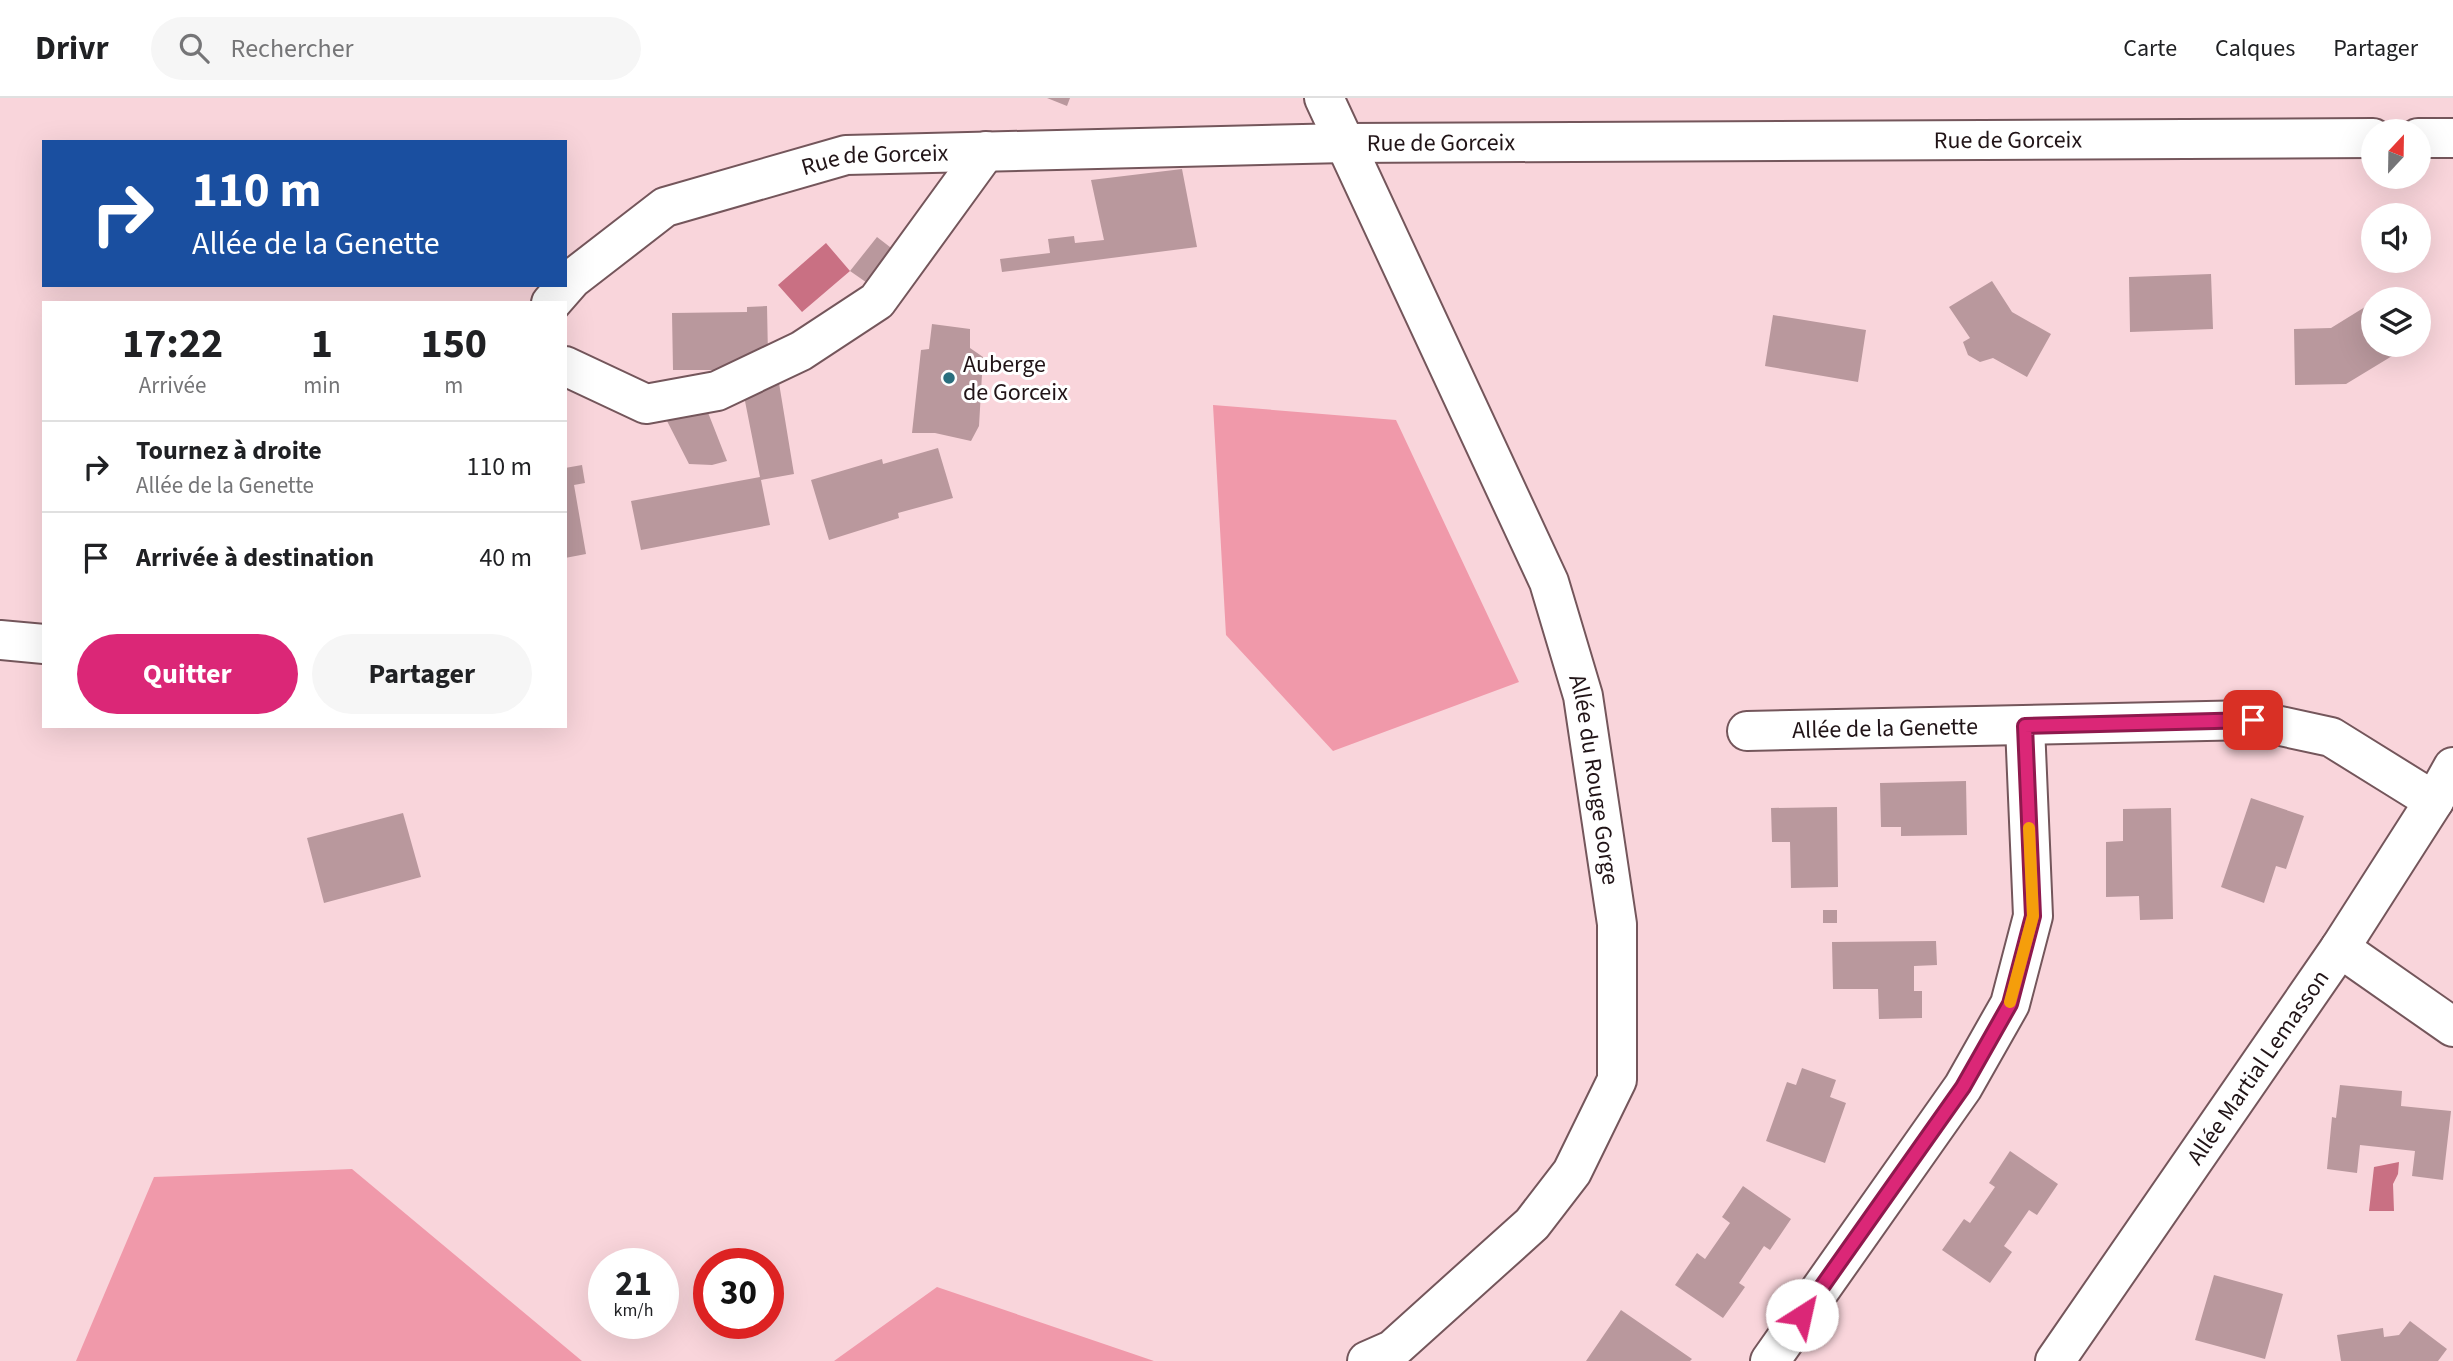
<!DOCTYPE html>
<html lang="fr">
<head>
<meta charset="utf-8">
<style>
  body { margin:0; font-family:"Source Sans 3",sans-serif; background:#f6f6f6; color:#202124; height:100vh; display:flex; flex-direction:column; font-size:26px; white-space:nowrap }
  * { box-sizing:border-box; margin:0 }
  p { font-size:23px; color:#757577 }
  .icon { flex:none; width:38px; height:38px; fill:none; stroke:currentColor; stroke-width:2; stroke-linecap:round; stroke-linejoin:round }
  .map { position:relative; flex:1; overflow:hidden }
  .panel { position:absolute; left:42px; top:203px; width:525px; height:427px; display:flex; flex-direction:column; background:#fff; border-radius:0px; box-shadow:0 7px 28px #0002 }
  .panel>* { flex:none }
  .hud { position:absolute; left:42px; top:42px; width:525px; height:147px; border-radius:0px; box-shadow:0 7px 28px #0002; background:#1a4fa0; color:#fff; overflow:hidden }
  .needle { width:46px; rotate:22deg }
  .tools { position:absolute; left:2361px; top:21px; display:grid; gap:14px }
  .tools a { display:grid; place-items:center; width:70px; height:70px; border-radius:50%; background:#fff; box-shadow:0 7px 28px #0002; font-size:35px }
  .speed { position:absolute; left:588px; top:1150px; display:flex; gap:14px; font-size:35px; font-weight:700; text-align:center }
  .speed>* { display:grid; place-content:center; width:91px; height:91px; border-radius:50%; background:#fff; box-shadow:0 7px 28px #0002; line-height:1 }
  .speed small { font-size:18px; font-weight:400 }
  .speed .limit { border:10px solid #d22; background:#fff; color:#111 }
  .pin { position:absolute; display:grid; place-items:center; width:60px; height:60px; color:#fff; margin:-30px; border-radius:14px; box-shadow:0 4px 10px #0006 }
  .me { position:absolute; width:77px; margin:-38px; rotate:35deg; stroke-linejoin:round; filter:drop-shadow(0 0 5px #0008) }
  .turn { display:flex; align-items:center; gap:24px; height:147px; padding:0 35px; font-size:32px }
  .turn .icon { width:91px; height:91px; stroke-width:2.5 }
  .turn b { display:block; font-size:49px; line-height:60px }
  .eta { display:flex; justify-content:space-evenly; align-items:center; height:119px; text-align:center }
  .eta b { font-size:42px; font-weight:700; line-height:49px }
  .action { display:flex; gap:14px; margin-top:auto; padding:14px 35px }
  .action a { flex:1; height:80px; border-radius:42px; background:#db2777; color:#fff; font-size:28px; font-weight:700; line-height:80px; text-align:center }
  .action a+a { background:#f6f6f6; color:#202124 }
  ul { padding:0; list-style:none }
  li { display:flex; align-items:center; gap:21px; height:91px; padding:0 35px; border-top:2px solid #e0e0e0 }
  li div { flex:1 }
  li b { display:block; font-size:26px }
  li em { font-style:normal }
  header { display:flex; align-items:center; gap:42px; box-sizing:border-box; height:98px; padding:0 35px; background:#fff; border-bottom:2px solid #e0e0e0 }
  header strong { font-size:33px }
  nav { display:flex; gap:38px; margin-inline-start:auto; font-size:24px }
  .search { width:490px; height:63px; background:#f6f6f6; display:flex; align-items:center; gap:18px; box-sizing:border-box; padding:0 24px; border-radius:38px; color:#757577; font-size:26px }
  .map>svg:first-child { display:block }
  .green { fill:#f099aa }
  .water { fill:#c97083 }
  .building { fill:#b9989d }
  .lines { fill:none; stroke-linecap:round; stroke-linejoin:round }
  .minor-casing { stroke:#74565b; stroke-width:42 }
  .minor { stroke:#fff; stroke-width:38 }
  .route-casing { stroke:#8e194d; stroke-width:18 }
  .route { stroke:#db2777; stroke-width:12 }
  .slow { stroke:#f59e0b; stroke-width:12 }
  .poi-dot { fill:#2a6e7e; stroke:#fff; stroke-width:2.5 }
  .labels { text-anchor:middle; dominant-baseline:central; stroke-width:6; stroke-linejoin:round; paint-order:stroke }
  .street-label { font-size:24px; fill:#211417; stroke:#fff }
  .poi-label { font-size:24px; fill:#211417; stroke:#fff; text-anchor:start }
</style>
</head>
<body>
<header>
<strong>Drivr</strong>
<div class="search"><svg class="icon" aria-label="search" viewBox="0 0 24 24"><circle cx="10" cy="10" r="6"/><path d="M15 15l6 6"/></svg>Rechercher</div>
<nav><a>Carte</a><a>Calques</a><a>Partager</a></nav>
</header>
<div class="map">
<svg width="2453" height="1263" viewBox="0 0 2453 1263">
  <rect width="100%" height="100%" fill="#f9d5db"/>
  <!-- green -->
  <path class="green" d="M 1213,307 L 1396,322 L 1519,584 L 1333,653 L 1226,537 Z
    M 352,1071 L 582,1263 L 76,1263 L 154,1079 Z
    M 937,1189 L 1154,1263 L 834,1263 Z"/>
  <!-- water -->
  <path class="water" d="M 826,145 L 850,173 L 802,214 L 778,187 Z
    M 2399,1064 L 2398,1076 L 2393,1086 L 2394,1113 L 2369,1113 L 2374,1069 Z"/>
  <!-- building -->
  <path class="building" d="M 1047,0 L 1070,0 L 1067,8 Z
    M 1182,71 L 1197,149 L 1002,174 L 1000,161 L 1050,155 L 1048,141 L 1074,138 L 1075,145 L 1104,142 L 1091,82 Z
    M 877,139 L 899,156 L 873,189 L 850,173 Z
    M 2211,176 L 2213,231 L 2130,234 L 2129,179 Z
    M 1992,183 L 2012,214 L 2051,236 L 2027,279 L 1993,260 L 1980,264 L 1968,257 L 1963,244 L 1970,240 L 1949,209 Z
    M 2373,204 L 2373,247 L 2399,247 L 2402,252 L 2346,286 L 2295,287 L 2294,231 L 2331,230 Z
    M 767,208 L 768,258 L 752,272 L 673,272 L 672,215 L 747,214 L 747,209 Z
    M 1773,217 L 1866,232 L 1858,284 L 1765,268 Z
    M 932,226 L 970,231 L 970,250 L 983,259 L 979,328 L 971,343 L 935,335 L 912,335 L 921,252 L 929,251 Z
    M 779,285 L 794,376 L 761,382 L 770,427 L 641,452 L 631,403 L 760,379 L 743,293 Z
    M 707,312 L 727,363 L 712,367 L 689,366 L 666,321 Z
    M 938,350 L 953,400 L 898,415 L 899,420 L 829,442 L 811,382 L 882,361 L 883,366 Z
    M 582,367 L 585,385 L 574,387 L 586,456 L 565,460 L 565,370 Z
    M 1966,683 L 1967,737 L 1901,738 L 1901,729 L 1881,729 L 1880,685 Z
    M 2251,700 L 2304,718 L 2286,771 L 2276,768 L 2264,805 L 2221,789 Z
    M 1837,709 L 1838,789 L 1791,790 L 1790,744 L 1772,744 L 1771,710 Z
    M 2171,710 L 2173,821 L 2140,822 L 2139,798 L 2106,799 L 2106,744 L 2123,743 L 2123,711 Z
    M 403,715 L 421,779 L 324,805 L 307,740 Z
    M 1823,812 L 1837,812 L 1837,825 L 1823,825 Z
    M 1936,843 L 1937,867 L 1914,868 L 1914,893 L 1922,893 L 1922,920 L 1879,921 L 1878,891 L 1833,891 L 1832,844 Z
    M 1802,970 L 1836,982 L 1830,999 L 1846,1005 L 1825,1065 L 1766,1043 L 1787,984 L 1796,987 Z
    M 2340,987 L 2402,993 L 2401,1008 L 2451,1013 L 2443,1082 L 2412,1078 L 2415,1053 L 2360,1047 L 2357,1075 L 2327,1071 L 2332,1019 L 2336,1020 Z
    M 2010,1053 L 2058,1086 L 2037,1117 L 2029,1112 L 2004,1148 L 2012,1154 L 1990,1185 L 1942,1152 L 1964,1121 L 1970,1125 L 1995,1089 L 1989,1085 Z
    M 1743,1088 L 1791,1121 L 1770,1152 L 1764,1148 L 1739,1185 L 1745,1189 L 1723,1220 L 1675,1187 L 1697,1155 L 1705,1161 L 1730,1125 L 1722,1119 Z
    M 2214,1177 L 2283,1196 L 2265,1261 L 2195,1242 Z
    M 1621,1212 L 1692,1261 L 1690,1263 L 1586,1263 Z
    M 2410,1223 L 2447,1251 L 2438,1263 L 2341,1263 L 2337,1237 L 2383,1230 L 2384,1239 L 2399,1237 Z"/>
  <g class="lines">
    <!-- minor casing -->
    <g class="minor-casing">
      <g id="minor">
        <path id="s1" d="M 1324,0 L 1549,484 L 1583,598 L 1617,826 L 1617,982 L 1572,1074 L 1532,1126 L 1392,1252 L 1367,1263"/>
        <path d="M 2418,40 L 2453,40"/>
        <path id="s2" d="M 551,205 L 572,181 L 665,109 L 846,57 L 1346,45 L 2373,40"/>
        <path d="M 565,268 L 646,306 L 717,293 L 801,253 L 877,203 L 986,53"/>
        <path d="M 0,542 L 44,546"/>
        <path id="s3" d="M 1747,633 L 2253,622 L 2331,639 L 2434,703"/>
        <path d="M 2340,850 L 2453,929"/>
        <path d="M 1770,1263 L 1963,989 L 2010,906 L 2033,818 L 2025,628"/>
        <path id="s4" d="M 2055,1263 L 2340,850 L 2434,703 L 2453,669"/>
      </g>
    </g>
    <!-- minor -->
    <use href="#minor" class="minor"/>
  </g>
  <g class="lines">
    <!-- route casing -->
    <g class="route-casing">
      <path id="route" d="M 1802,1217 L 1963,989 L 2010,906 L 2033,818 L 2025,628 L 2253,622"/>
    </g>
    <!-- route -->
    <use href="#route" class="route"/>
    <!-- slow -->
    <path class="slow" d="M 2010,904 L 2033,818 L 2029,730"/>
  </g>
  <!-- markers -->
  <circle class="poi-dot" cx="949" cy="280" r="7"/>
  <g class="labels">
    <!-- street labels -->
    <g class="street-label">
      <text stroke="none"><textPath href="#s2" startOffset="1500">Rue de Gorceix</textPath></text>
      <text stroke="none"><textPath href="#s2" startOffset="933">Rue de Gorceix</textPath></text>
      <text stroke="none"><textPath href="#s2" startOffset="366">Rue de Gorceix</textPath></text>
      <text stroke="none"><textPath href="#s3" startOffset="138">Allée de la Genette</textPath></text>
      <text stroke="none"><textPath href="#s1" startOffset="737">Allée du Rouge Gorge</textPath></text>
      <text stroke="none"><textPath href="#s4" startOffset="357">Allée Martial Lemasson</textPath></text>
    </g>
    <!-- poi labels -->
    <g class="poi-label">
      <text x="963" y="266">Auberge<tspan x="963" dy="28">de Gorceix</tspan></text>
    </g>
  </g>
</svg>
<div class="tools">
<a><svg class="needle" viewBox="-14 -14 28 28"><path d="M0-13l5 13h-10z" fill="#e53935"/><path d="M0 13l5-13h-10z" fill="#757577"/></svg></a>
<a><svg class="icon" aria-label="sound" viewBox="0 0 24 24"><path d="M4 9h4l5-4v14l-5-4H4zM17 9q2 3 0 6"/></svg></a>
<a><svg class="icon" aria-label="layers" viewBox="0 0 24 24"><path d="M12 4l9 5-9 5-9-5zM3 14l9 5 9-5"/></svg></a>
</div>
<div class="speed"><div>21<small>km/h</small></div><div class="limit">30</div></div>
<div class="pin" style="left:2253px;top:622px;background:#d93025"><svg class="icon" aria-label="arrive" viewBox="0 0 24 24"><path d="M6 21V4h12l-3 4 3 4H6"/></svg></div>
<svg class="me" style="left:1802px;top:1217px" viewBox="-20 -20 40 40"><circle r="19" fill="#fff"/><path d="M0-13L10 11 0 6-10 11z" fill="#db2777"/></svg>
<div class="hud">
<div class="turn"><svg class="icon" aria-label="right" viewBox="0 0 24 24"><path d="M7 20v-9h11M14 6l5 5-5 5"/></svg><div><b>110 m</b>Allée de la Genette</div></div>
</div>
<section class="panel">
<div class="eta">
<div><b>17:22</b><p>Arrivée</p></div>
<div><b>1</b><p>min</p></div>
<div><b>150</b><p>m</p></div>
</div>
<ul>
<li><svg class="icon" aria-label="right" viewBox="0 0 24 24"><path d="M7 20v-9h11M14 6l5 5-5 5"/></svg><div><b>Tournez à droite</b><p>Allée de la Genette</p></div><em>110 m</em></li>
<li><svg class="icon" aria-label="arrive" viewBox="0 0 24 24"><path d="M6 21V4h12l-3 4 3 4H6"/></svg><div><b>Arrivée à destination</b></div><em>40 m</em></li>
</ul>
<div class="action"><a>Quitter</a><a>Partager</a></div>
</section>
</div>
</body>
</html>
